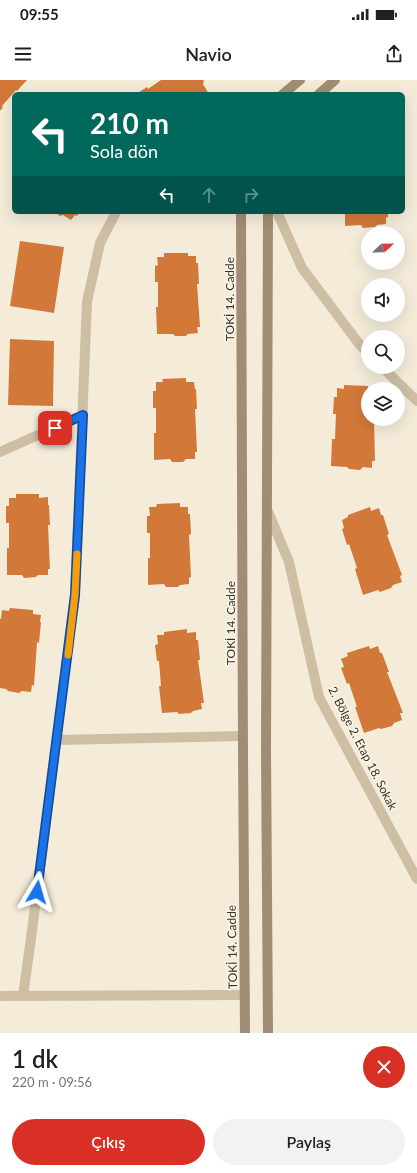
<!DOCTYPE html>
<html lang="tr">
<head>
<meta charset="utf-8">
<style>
  body { margin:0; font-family:Lato,sans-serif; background:#f2f2f2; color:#202124; height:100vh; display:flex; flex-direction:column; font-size:15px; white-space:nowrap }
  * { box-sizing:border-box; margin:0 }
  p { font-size:13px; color:#757577 }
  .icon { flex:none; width:22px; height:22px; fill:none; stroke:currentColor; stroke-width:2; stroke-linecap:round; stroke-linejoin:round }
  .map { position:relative; height:953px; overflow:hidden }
  .drawer { display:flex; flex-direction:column; background:#fff; flex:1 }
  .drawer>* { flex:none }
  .guide { position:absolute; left:12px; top:12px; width:393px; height:122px; border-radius:6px; box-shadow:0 4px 16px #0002; background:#00695c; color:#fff; overflow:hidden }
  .needle { width:26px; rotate:68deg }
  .tools { position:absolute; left:361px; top:146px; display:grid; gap:8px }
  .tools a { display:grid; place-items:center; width:44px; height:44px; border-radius:50%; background:#fff; box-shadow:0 4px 16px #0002; font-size:20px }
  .pin { position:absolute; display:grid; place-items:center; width:34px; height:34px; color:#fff; margin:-17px; border-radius:8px; box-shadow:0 2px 6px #0006 }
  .me { position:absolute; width:44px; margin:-22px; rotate:7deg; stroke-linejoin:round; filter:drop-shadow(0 0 3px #0008) }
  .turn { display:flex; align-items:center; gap:14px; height:84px; padding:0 12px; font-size:18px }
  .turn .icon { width:52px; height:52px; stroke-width:2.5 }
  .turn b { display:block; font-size:28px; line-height:34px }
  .lanes { display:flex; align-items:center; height:38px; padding:0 12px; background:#0003; justify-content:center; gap:20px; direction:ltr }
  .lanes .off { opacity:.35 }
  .round { display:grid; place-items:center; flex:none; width:42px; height:42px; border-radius:21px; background:#f2f2f2 }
  .overview { display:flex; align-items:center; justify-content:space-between; height:68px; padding:0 12px }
  h1 { font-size:24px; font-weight:600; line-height:30px }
  .button { display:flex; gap:8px; margin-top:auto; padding:8px 12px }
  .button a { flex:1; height:46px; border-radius:24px; background:#d93025; color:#fff; font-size:16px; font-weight:600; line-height:46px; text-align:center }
  .button a+a { background:#f2f2f2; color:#202124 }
  .status { display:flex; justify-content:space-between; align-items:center; height:28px; padding:0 20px; background:#fff; direction:ltr }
  .status svg { height:11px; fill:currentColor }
  header { display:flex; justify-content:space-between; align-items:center; height:52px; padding:0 12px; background:#fff; font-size:18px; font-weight:600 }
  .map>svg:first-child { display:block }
  .building { fill:#d2793a }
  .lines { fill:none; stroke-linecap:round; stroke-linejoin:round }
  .minor { stroke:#cdbea4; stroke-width:10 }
  .secondary { stroke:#a18d75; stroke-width:10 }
  .route-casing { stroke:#114b97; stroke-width:10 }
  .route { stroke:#1a73e8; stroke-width:7 }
  .slow { stroke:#f59e0b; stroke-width:7 }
  .labels { text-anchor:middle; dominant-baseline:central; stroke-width:3; stroke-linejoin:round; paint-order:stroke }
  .street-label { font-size:12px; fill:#382f26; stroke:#fbf5e6 }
</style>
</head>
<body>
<div class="status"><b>09:55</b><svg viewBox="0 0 49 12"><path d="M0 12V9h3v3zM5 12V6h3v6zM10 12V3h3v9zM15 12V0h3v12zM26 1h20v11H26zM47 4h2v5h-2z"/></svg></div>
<header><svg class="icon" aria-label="menu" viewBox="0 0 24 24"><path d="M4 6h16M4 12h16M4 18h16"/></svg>Navio<svg class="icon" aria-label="share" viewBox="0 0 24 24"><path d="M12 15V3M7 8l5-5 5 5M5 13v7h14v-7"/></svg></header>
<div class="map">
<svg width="417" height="953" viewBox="0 0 417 953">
  <rect width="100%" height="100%" fill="#f4ecd9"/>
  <!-- building -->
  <path class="building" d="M 0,0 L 27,0 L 17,11 L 16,10 L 2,26 L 3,27 L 0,31 Z
    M 161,0 L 203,0 L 204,1 L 203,4 L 209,14 L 136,14 L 147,7 L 148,9 Z
    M 55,132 L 80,132 L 77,136 L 75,135 L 71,140 L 63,135 L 60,136 Z
    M 345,132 L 388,132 L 388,137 L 386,138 L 386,144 L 377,145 L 375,147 L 363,148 L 361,145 L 345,146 Z
    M 20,161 L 64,167 L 54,233 L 10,226 Z
    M 164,173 L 188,173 L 188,176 L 196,176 L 196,183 L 198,183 L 199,204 L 197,204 L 200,247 L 197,247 L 198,253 L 188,254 L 186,256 L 175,256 L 173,254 L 157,254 L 156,227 L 158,227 L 158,202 L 155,202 L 155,186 L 158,185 L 157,177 L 164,177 Z
    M 10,259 L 54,261 L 53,326 L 8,325 Z
    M 186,298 L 186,302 L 194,302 L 195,309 L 196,309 L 197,329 L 195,329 L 197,372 L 195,372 L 195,379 L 186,379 L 183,382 L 172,382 L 170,379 L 154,380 L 154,353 L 156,353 L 156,328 L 153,328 L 153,311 L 156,311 L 156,302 L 163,302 L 162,299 Z
    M 344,305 L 368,306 L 368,339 L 374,339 L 375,381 L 372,381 L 372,388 L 363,387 L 360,390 L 349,389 L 347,387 L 331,386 L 332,359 L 335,359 L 336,334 L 333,334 L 334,317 L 337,317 L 337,308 L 344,309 Z
    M 16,414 L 39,414 L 39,418 L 48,417 L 48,425 L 49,425 L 50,445 L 48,445 L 50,489 L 48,489 L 48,495 L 38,495 L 36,497 L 24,498 L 22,495 L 7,495 L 7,468 L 9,468 L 9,443 L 6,443 L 6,426 L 9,426 L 9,418 L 16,418 Z
    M 180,423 L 180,427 L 188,427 L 188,434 L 190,434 L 191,454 L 189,455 L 191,497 L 189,498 L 189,504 L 180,505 L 178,507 L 166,507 L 164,504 L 148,505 L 148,478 L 150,478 L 150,453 L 147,453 L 147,436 L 150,436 L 149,427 L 156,427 L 157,424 Z
    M 370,427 L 371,431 L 379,428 L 381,435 L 383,435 L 389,454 L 387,455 L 402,495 L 400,496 L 402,502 L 393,505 L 391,508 L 380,512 L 378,510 L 363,515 L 355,489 L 357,488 L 349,464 L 347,465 L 342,449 L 344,448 L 342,440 L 348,437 L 348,435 Z
    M 10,528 L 33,530 L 33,534 L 41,535 L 40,542 L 41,542 L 39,563 L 37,562 L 34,606 L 32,605 L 31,612 L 22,611 L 19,613 L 8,611 L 6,609 L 0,608 L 0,539 L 1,539 L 2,530 L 9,531 Z
    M 187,549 L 187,553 L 196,552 L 196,560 L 198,560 L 200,580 L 198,580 L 204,623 L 201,623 L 202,629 L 193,631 L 191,633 L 179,634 L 177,632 L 162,633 L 159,606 L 161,606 L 159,581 L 157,581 L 155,565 L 158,564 L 157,555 L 164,555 L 164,552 Z
    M 369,566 L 370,569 L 378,566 L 380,573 L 382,573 L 389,592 L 387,592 L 403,633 L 400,633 L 402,640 L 394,643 L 392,646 L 381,649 L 379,648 L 364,653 L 355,627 L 357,627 L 349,603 L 347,604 L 341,588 L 344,587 L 341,579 L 348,576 L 347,573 Z"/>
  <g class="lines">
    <!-- minor -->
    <path class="minor" d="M 277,132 L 302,188 L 360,265 L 368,273
      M 382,287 L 417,321
      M 0,372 L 83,335
      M 267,429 L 289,482 L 319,617 L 417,799
      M 57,660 L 243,656
      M 0,916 L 245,915
      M 23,916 L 31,858 L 75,515 L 87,222 L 100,163 L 116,132"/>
    <!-- secondary -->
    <path class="secondary" d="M 283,14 L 300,0
      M 319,14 L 335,0
      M 241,132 L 243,672 L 245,953
      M 268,132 L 266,670 L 268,953"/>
  </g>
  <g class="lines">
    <!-- route casing -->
    <g class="route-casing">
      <path id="route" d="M 37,812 L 75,515 L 83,335 L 55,348"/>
    </g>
    <!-- route -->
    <use href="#route" class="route"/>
    <!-- slow -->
    <path class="slow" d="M 68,575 L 75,515 L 77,474"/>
  </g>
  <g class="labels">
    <!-- street labels -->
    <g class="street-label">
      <text transform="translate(229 219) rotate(-90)">TOKİ 14. Cadde</text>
      <text transform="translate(230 543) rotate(-90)">TOKİ 14. Cadde</text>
      <text transform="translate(363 668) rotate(63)">2. Bölge 2. Etap 18. Sokak</text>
      <text transform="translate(232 867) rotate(-91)">TOKİ 14. Cadde</text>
    </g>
  </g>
</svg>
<div class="tools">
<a><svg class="needle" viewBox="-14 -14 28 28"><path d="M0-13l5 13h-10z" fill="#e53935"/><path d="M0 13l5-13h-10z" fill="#757577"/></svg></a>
<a><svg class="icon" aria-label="sound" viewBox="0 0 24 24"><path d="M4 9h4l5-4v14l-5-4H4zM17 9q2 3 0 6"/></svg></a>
<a><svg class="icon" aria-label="search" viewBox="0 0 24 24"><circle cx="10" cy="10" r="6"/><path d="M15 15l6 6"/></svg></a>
<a><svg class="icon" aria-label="layers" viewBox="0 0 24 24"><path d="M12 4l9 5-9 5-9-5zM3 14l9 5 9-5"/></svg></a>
</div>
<div class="pin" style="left:55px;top:348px;background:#d93025"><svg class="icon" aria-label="arrive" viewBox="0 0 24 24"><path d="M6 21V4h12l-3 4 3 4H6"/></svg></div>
<svg class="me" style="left:37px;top:812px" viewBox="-20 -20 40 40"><path d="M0-17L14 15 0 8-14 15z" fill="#1a73e8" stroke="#fff" stroke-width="4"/></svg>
<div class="guide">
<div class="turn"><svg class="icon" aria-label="left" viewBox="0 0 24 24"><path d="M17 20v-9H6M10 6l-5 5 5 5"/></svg><div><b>210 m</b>Sola dön</div></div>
<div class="lanes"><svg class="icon" aria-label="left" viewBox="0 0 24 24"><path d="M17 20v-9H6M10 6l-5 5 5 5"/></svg><svg class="icon off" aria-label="ahead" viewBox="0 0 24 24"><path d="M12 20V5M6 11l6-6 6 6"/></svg><svg class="icon off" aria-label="right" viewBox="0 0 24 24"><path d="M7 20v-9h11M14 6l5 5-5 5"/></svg></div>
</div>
</div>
<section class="drawer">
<div class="overview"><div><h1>1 dk</h1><p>220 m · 09:56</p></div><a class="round" style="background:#d93025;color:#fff"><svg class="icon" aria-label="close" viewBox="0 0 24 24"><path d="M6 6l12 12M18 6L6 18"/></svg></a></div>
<div class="button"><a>Çıkış</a><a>Paylaş</a></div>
</section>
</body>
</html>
